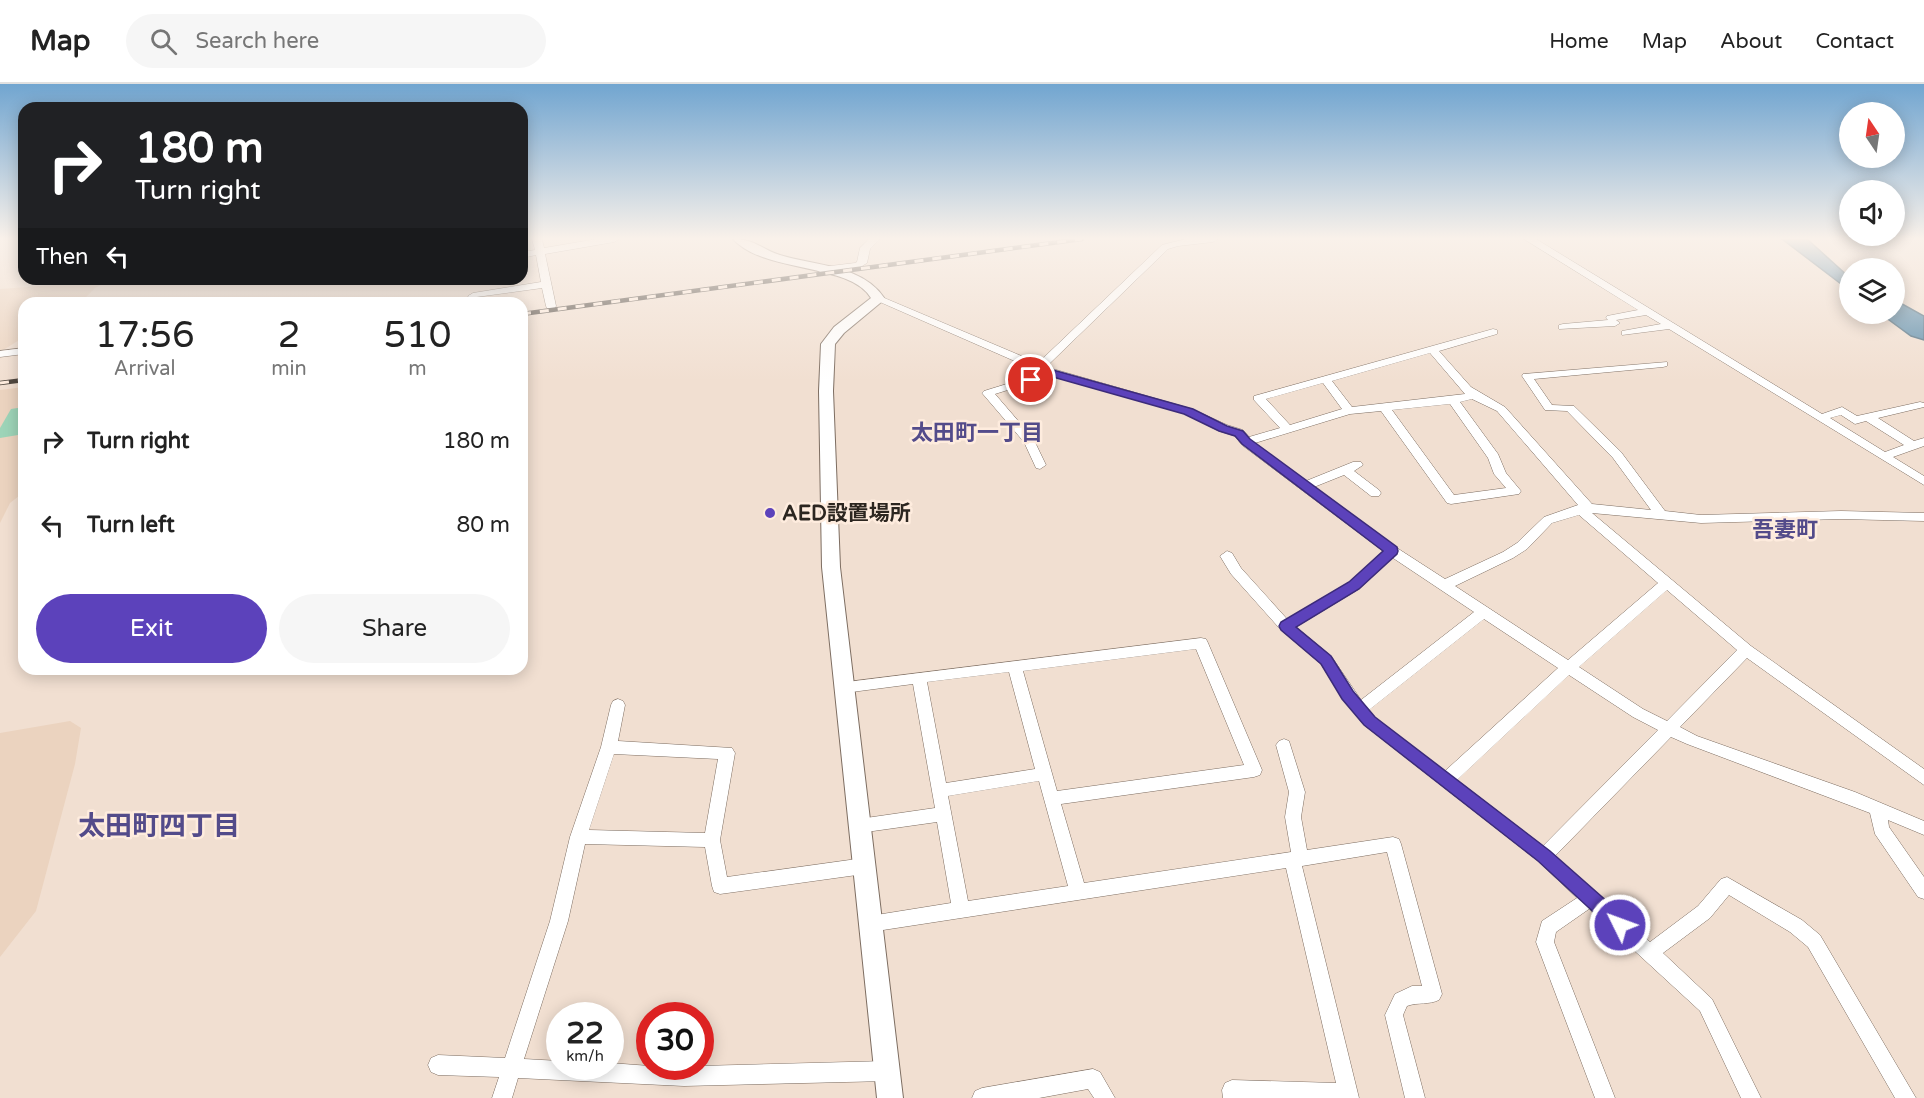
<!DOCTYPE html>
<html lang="en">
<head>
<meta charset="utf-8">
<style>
  body { margin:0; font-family:"Varela Round","Noto Sans JP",sans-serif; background:#f6f6f6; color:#222; height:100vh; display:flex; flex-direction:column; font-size:22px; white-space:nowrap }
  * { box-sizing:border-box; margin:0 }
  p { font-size:20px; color:#767676 }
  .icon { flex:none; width:33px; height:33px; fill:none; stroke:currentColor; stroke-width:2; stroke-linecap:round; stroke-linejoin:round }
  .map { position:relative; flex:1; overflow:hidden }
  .panel { position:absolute; left:18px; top:213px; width:510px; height:378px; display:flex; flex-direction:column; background:#fff; border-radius:18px; box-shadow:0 3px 15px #0003 }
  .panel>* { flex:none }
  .guide { position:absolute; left:18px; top:18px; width:510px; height:183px; border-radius:18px; box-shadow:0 3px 15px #0003; background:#202124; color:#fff; overflow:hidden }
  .needle { width:39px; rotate:347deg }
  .tools { position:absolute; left:1839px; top:18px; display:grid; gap:12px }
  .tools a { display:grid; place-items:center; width:66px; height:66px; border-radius:50%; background:#fff; box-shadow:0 3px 15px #0003; font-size:30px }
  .speed { position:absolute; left:546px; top:918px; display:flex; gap:12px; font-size:30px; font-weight:700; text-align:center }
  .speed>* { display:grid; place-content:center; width:78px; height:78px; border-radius:50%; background:#fff; box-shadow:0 3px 15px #0003; line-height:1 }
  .speed small { font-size:15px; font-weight:400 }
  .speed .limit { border:9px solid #d22; background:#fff; color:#111 }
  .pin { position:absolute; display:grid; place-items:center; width:51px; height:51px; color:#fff; margin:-26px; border:3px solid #fff; border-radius:50%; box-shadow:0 2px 6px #0007 }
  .me { position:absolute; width:66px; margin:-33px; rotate:312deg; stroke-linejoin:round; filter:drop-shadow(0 0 4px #0008) }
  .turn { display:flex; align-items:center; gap:21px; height:126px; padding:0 18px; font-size:27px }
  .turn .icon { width:78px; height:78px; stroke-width:2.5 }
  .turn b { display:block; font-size:42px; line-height:51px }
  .then { display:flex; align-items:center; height:57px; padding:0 18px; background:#0003; gap:12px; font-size:22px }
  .eta { display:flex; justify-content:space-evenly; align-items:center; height:102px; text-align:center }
  .eta b { font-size:36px; font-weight:600; line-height:42px }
  .action { display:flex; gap:12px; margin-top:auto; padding:12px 18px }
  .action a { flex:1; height:69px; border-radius:36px; background:#5c42bb; color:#fff; font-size:24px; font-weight:600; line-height:69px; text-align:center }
  .action a+a { background:#f6f6f6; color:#222 }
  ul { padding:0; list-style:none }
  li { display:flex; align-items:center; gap:18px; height:84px; padding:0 18px }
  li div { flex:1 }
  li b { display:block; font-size:22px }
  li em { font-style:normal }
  header { display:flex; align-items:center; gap:36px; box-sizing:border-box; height:84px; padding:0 30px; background:#fff; border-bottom:2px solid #e0e0e0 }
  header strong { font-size:28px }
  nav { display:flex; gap:33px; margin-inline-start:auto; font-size:21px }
  .search { width:420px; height:54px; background:#f6f6f6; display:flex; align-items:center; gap:15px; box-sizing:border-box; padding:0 21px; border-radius:33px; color:#767676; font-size:22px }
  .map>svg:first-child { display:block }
  .built { fill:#ebd3bf }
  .green { fill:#9dd4b8 }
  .water { fill:#5e8eac; stroke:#4f6f82; stroke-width:1.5 }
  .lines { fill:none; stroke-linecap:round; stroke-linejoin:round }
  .minor-casing { stroke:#7d6d61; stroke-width:1 }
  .tertiary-casing { stroke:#7d6d61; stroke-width:2 }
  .minor { fill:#fff; fill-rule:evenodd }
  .tertiary { fill:#fff; fill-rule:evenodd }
  .rail-casing { stroke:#504840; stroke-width:4.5 }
  .rail { stroke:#feecde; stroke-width:3; stroke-dasharray:9; stroke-linecap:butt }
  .route { fill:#5c42bb; stroke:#3c2b7a; stroke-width:1.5 }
  .poi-dot { fill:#5c42bb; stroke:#feecde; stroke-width:2 }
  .labels { text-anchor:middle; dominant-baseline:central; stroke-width:5; stroke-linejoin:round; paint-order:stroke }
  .poi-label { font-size:21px; font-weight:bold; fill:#2c2620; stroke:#feecde; text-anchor:start }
  .neighbourhood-label { font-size:22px; font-weight:bold; fill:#534b8a; stroke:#feecde }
  .near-neighbourhood-label { font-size:27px; font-weight:bold; fill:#534b8a; stroke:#feecde }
</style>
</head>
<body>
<header>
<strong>Map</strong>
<div class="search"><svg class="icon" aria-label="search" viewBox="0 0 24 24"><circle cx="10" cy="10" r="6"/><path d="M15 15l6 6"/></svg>Search here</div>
<nav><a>Home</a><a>Map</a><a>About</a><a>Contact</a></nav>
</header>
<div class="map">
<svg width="1924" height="1014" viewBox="0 0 1924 1014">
  <rect width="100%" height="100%" fill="#f1dfd1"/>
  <!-- built -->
  <path class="built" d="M 109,197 L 95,204 L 80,219 L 24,219 L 24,253 L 0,268 L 0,205 Z
    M 24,303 L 24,408 L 10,419 L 0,439 L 0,306 Z
    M 70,637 L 81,644 L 75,680 L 36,827 L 0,873 L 0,649 Z"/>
  <!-- green -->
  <path class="green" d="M 24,323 L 24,341 L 18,351 L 0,354 L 0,344 L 11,325 Z"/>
  <!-- water -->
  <path class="water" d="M 1782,155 L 1807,155 L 1849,193 L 1849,206 Z
    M 1895,216 L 1924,232 L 1924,256 L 1911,252 L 1881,230 L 1894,230 Z"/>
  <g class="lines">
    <!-- minor casing -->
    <g class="minor-casing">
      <path id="minor" d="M 532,155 L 542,155 L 544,164 L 597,155 L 619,155 L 614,158 L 545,170 L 556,222 L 555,224 L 547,224 L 546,222 L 542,204 L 469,214 L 468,212 L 473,209 L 541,198 L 536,171 L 522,174 L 522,168 L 535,166 Z
        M 869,155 L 880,155 L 870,165 L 867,179 L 857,185 L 822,189 L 817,186 L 822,183 L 855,179 L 857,178 L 860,164 Z
        M 1186,155 L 1218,155 L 1213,158 L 1178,162 L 1168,165 L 1046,283 L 1192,325 L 1227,341 L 1243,346 L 1249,353 L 1280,344 L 1254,316 L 1254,312 L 1493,245 L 1497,246 L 1497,250 L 1439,267 L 1471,303 L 1505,323 L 1592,420 L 1651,426 L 1613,374 L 1567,327 L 1545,326 L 1522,292 L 1523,290 L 1667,278 L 1667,282 L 1663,283 L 1534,295 L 1552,321 L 1574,322 L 1621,368 L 1665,427 L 1701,431 L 1841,427 L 1924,429 L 1924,437 L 1841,435 L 1701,439 L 1592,429 L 1751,562 L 1924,685 L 1924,701 L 1747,574 L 1680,643 L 1697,652 L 1855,708 L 1924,737 L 1924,751 L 1888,736 L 1889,743 L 1924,793 L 1924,815 L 1918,813 L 1875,750 L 1870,729 L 1687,660 L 1671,653 L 1555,772 L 1650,858 L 1698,822 L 1721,795 L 1727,793 L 1802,836 L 1820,851 L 1916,1014 L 1895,1014 L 1808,863 L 1790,848 L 1729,811 L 1710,834 L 1663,869 L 1712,915 L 1761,1014 L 1741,1014 L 1700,927 L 1589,825 L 1556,848 L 1554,858 L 1615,1014 L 1595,1014 L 1536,858 L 1542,837 L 1577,814 L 1538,777 L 1364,641 L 1343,615 L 1321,580 L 1281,546 L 1231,490 L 1220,472 L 1227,467 L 1232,469 L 1241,484 L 1287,535 L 1349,499 L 1383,467 L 1242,361 L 1235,352 L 1219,347 L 1184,329 L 1052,292 L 995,310 L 1033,354 L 1046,381 L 1040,385 L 1036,384 L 1024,358 L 982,309 L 984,307 L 1042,289 L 873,215 L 874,213 L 882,213 L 1038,279 L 1162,161 ZM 1430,269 L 1465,310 L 1352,323 L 1332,297 ZM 1323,299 L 1342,325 L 1290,341 L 1266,315 ZM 1472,315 L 1497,327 L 1578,421 L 1544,433 L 1517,459 L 1503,468 L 1445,495 L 1397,464 L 1314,403 L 1344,391 L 1371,412 L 1379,412 L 1381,409 L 1379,406 L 1354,387 L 1363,381 L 1361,378 L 1353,378 L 1306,397 L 1255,359 L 1350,330 L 1381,327 L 1447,419 L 1451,420 L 1519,410 L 1521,407 L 1506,389 L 1498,370 L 1460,318 ZM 1450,320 L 1488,374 L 1494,390 L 1506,404 L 1454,411 L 1392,326 ZM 1579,431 L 1658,499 L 1568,576 L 1455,502 L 1513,474 L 1527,465 L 1552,439 ZM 1393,474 L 1474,528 L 1361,616 L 1331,572 L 1296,543 L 1359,505 ZM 1667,506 L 1737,566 L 1667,637 L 1643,625 L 1579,583 ZM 1484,535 L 1558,584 L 1445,687 L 1374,633 L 1369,626 ZM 1569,591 L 1633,633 L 1658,646 L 1543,762 L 1457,696 Z
        M 1524,155 L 1536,155 L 1822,330 L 1842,323 L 1857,332 L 1920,318 L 1924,319 L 1924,323 L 1878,334 L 1914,357 L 1924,354 L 1924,362 L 1893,373 L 1924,392 L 1924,401 L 1669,245 L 1622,251 L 1622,247 L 1661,240 L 1646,231 L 1616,236 L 1620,239 L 1615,242 L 1559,245 L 1559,241 L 1563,240 L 1608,236 L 1606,234 L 1607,232 L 1638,226 ZM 1841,331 L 1855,340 L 1866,337 L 1904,361 L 1885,368 L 1830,334 Z
        M 24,264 L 24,270 L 0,273 L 0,267 Z
        M 1201,554 L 1206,555 L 1208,559 L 1262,686 L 1260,691 L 1254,693 L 1061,720 L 1084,799 L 1291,768 L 1285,733 L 1289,708 L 1276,661 L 1279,657 L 1284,655 L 1289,657 L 1305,708 L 1301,733 L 1307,766 L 1393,753 L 1399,755 L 1401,760 L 1442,910 L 1439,916 C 1429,921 1418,918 1407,922 L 1403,931 L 1425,1014 L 1405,1014 L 1385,931 L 1395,910 L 1412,902 L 1422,902 L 1387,768 L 1302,782 L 1359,1014 L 1223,1014 L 1222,1006 L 1225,999 L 1232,996 L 1336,999 L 1286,784 L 870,848 L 864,846 L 861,840 L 864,834 L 870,832 L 951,819 L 937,738 L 859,749 L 853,747 L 851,742 L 853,737 L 859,735 L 935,724 L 913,600 L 844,609 L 839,607 L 837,603 L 839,599 ZM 1196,565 L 1244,681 L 1057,707 L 1023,587 ZM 1009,588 L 1035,685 L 946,699 L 927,598 ZM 1039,697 L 1068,802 L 968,817 L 948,712 Z
        M 618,615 L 623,617 L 625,621 L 618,657 L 732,664 L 735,669 L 720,756 L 727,793 L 864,774 L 870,777 L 872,782 L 870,787 L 864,790 L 720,810 L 714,808 L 712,802 L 705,763 L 585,760 L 568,837 L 524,975 L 560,977 L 560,982 L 610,982 L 610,979 L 650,982 L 700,982 L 887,977 L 894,980 L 897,987 L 894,994 L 887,997 L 684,1002 L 518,994 L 512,1014 L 492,1014 L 499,993 L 438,991 L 431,988 L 428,981 L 431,974 L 438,971 L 505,974 L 550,837 L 570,753 L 601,663 L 611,621 L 613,617 ZM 614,670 L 718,675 L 705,749 L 589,746 Z
        M 1093,985 L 1100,988 L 1115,1014 L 1094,1014 L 1088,1005 L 1039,1014 L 972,1014 L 975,1007 L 982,1004 Z"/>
    </g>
    <!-- tertiary casing -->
    <g class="tertiary-casing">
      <path id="tertiary" d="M 733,155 C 755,155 761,165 780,171 C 816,182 863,181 885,215 L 844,249 L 835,260 L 833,307 L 840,483 L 903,1014 L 877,1014 L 822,483 L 819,307 L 821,260 L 834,243 L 871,214 C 849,178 765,190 733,155 Z"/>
    </g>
    <!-- minor -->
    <use href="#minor" class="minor"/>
    <!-- tertiary -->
    <use href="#tertiary" class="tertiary"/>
    <!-- rail casing -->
    <g class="rail-casing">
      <path id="rail" d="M 522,230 L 1082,155
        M 0,299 L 24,296"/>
    </g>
    <!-- rail -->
    <use href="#rail" class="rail"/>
  </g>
  <!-- sky -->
  <linearGradient id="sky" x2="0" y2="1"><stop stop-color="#71a5d0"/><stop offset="0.52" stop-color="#f9f1ea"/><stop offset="1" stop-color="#f9f1ea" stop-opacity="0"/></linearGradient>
  <rect width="1924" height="297" fill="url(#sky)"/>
  <!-- route -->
  <path class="route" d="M 1053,286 L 1193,325 L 1227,342 L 1243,347 L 1250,355 L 1397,463 L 1398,467 L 1397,470 L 1359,505 L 1296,543 L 1331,572 L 1353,607 L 1375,633 L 1550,767 L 1627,835 L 1629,841 L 1627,847 L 1620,850 L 1614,847 L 1538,777 L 1364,641 L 1342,615 L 1321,580 L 1281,546 L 1279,542 L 1281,538 L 1349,498 L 1383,467 L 1242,360 L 1235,352 L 1219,347 L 1184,330 L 1053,293 L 1031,299 L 1025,296 Z"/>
  <!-- markers -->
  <circle class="poi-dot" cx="770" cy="429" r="6"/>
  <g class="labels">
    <!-- poi labels -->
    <g class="poi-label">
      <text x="782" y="429">AED設置場所</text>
    </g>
    <!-- neighbourhood labels -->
    <g class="neighbourhood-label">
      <text x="977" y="349">太田町一丁目</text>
      <text x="1785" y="446">吾妻町</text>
    </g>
    <!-- near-neighbourhood labels -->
    <g class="near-neighbourhood-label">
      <text x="159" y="742">太田町四丁目</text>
    </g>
  </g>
</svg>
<div class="tools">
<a><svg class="needle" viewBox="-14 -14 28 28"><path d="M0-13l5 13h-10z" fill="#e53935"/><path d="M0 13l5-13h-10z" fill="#767676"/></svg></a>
<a><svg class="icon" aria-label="sound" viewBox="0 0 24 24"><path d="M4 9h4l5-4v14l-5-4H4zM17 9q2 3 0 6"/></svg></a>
<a><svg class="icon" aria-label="layers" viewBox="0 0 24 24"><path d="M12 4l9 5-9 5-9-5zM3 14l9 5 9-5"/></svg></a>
</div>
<div class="speed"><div>22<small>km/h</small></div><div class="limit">30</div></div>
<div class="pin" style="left:1031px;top:296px;background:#d93025"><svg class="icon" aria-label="arrive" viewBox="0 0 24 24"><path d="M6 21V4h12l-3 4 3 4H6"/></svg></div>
<svg class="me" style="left:1620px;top:841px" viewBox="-20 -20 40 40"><circle r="17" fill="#5c42bb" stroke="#fff" stroke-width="3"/><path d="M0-11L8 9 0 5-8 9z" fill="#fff"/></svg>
<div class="guide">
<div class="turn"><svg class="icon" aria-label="right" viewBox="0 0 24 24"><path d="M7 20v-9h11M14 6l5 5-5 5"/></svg><div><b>180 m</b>Turn right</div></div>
<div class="then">Then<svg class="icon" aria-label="left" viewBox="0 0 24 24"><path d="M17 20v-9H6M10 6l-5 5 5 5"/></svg></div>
</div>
<section class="panel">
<div class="eta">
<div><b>17:56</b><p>Arrival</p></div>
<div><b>2</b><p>min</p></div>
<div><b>510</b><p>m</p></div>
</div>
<ul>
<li><svg class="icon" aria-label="right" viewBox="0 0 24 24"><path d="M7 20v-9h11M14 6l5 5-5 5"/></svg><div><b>Turn right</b></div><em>180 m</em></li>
<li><svg class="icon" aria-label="left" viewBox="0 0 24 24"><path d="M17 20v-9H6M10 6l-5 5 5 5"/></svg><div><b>Turn left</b></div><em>80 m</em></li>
</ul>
<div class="action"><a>Exit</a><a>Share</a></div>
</section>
</div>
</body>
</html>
